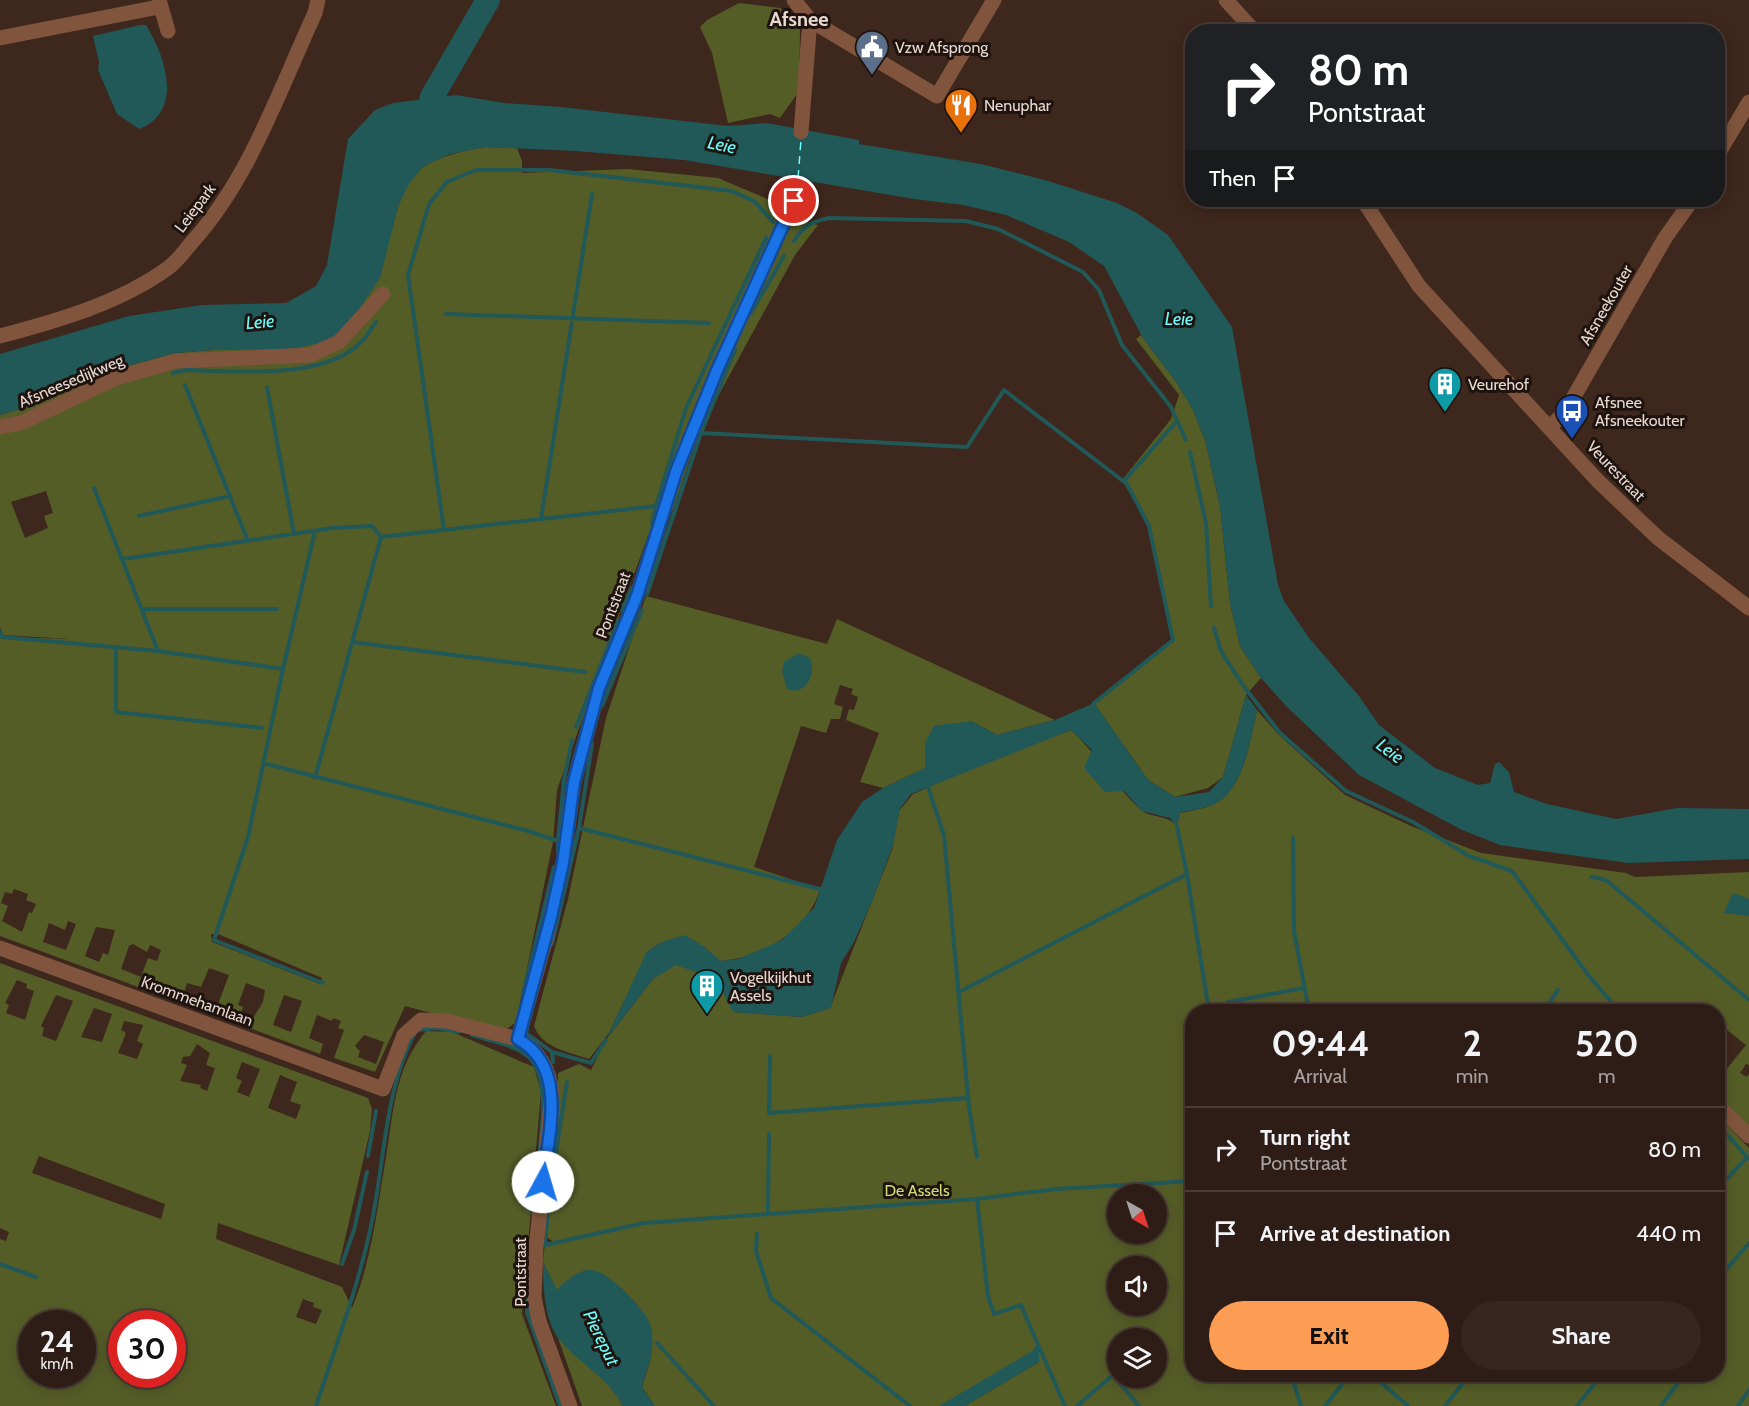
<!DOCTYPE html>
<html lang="en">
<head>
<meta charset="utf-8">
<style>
  body { margin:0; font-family:Cabin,sans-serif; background:#36261f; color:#f1f3f6; height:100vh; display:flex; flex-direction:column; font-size:22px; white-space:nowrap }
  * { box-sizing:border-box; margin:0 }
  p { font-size:20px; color:#a7a2a1 }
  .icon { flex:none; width:33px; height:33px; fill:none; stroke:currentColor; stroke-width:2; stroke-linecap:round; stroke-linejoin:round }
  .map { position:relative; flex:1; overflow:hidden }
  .side { position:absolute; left:1185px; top:1004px; width:540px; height:378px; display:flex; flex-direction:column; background:#2e1d16; border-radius:24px; box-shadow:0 3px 15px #0003,0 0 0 2px #493b35 }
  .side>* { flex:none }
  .banner { position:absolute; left:1185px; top:24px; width:540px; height:183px; border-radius:24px; box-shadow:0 3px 15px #0003,0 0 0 2px #493b35; background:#202124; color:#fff; overflow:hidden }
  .needle { width:39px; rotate:141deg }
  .controls { position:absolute; left:1107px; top:1184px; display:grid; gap:12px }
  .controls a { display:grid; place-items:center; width:60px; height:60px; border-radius:50%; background:#2e1d16; box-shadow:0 3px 15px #0003,0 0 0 2px #493b35; font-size:30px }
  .speed { position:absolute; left:18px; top:1310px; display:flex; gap:12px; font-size:30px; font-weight:700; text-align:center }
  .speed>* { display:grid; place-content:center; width:78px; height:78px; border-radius:50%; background:#2e1d16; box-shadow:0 3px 15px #0003,0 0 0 2px #493b35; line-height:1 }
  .speed small { font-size:15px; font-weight:400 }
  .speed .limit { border:9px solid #d22; background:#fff; color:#111 }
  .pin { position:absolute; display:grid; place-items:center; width:51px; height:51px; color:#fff; margin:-26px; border:3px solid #fff; border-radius:50%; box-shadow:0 2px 6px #0007 }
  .me { position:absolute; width:66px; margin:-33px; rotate:6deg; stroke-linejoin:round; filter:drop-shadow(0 0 4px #0008) }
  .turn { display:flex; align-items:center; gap:21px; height:126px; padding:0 24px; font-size:27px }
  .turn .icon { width:78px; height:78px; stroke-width:2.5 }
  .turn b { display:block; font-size:42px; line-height:51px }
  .then { display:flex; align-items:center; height:57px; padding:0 24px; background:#0003; gap:12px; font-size:22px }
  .eta { display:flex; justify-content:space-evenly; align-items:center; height:102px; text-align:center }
  .eta b { font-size:36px; font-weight:700; line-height:42px }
  .primary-button { display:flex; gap:12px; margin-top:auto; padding:12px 24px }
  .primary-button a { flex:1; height:69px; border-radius:36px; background:#fc9d53; color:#111; font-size:24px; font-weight:700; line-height:69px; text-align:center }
  .primary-button a+a { background:#36261f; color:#f1f3f6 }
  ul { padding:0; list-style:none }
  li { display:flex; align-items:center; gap:18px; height:84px; padding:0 24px; border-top:2px solid #493b35 }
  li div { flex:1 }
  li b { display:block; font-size:22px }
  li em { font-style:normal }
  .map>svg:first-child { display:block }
  .green { fill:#555d27; fill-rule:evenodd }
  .water { fill:#215858 }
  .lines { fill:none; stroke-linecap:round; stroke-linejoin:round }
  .stream { stroke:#215858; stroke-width:4 }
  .river { stroke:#215858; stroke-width:24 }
  .ferry { stroke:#6bfefe; stroke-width:1.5; stroke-dasharray:8 6; stroke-linecap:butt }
  .street { stroke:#81553d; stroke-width:15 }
  .route-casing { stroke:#114b97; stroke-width:15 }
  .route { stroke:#1a73e8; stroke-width:10 }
  .labels { text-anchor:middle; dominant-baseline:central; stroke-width:6; stroke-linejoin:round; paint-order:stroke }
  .poi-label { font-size:16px; fill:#e7d8d1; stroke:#1e130e; text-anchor:start }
  .street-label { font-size:16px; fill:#e7d8d1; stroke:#1e130e }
  .park-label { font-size:16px; fill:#cddd7a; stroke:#1e130e }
  .water-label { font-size:18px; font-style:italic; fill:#6bfefe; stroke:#1e130e }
  .quarter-label { font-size:20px; font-weight:bold; fill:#e7d8d1; stroke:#1e130e }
</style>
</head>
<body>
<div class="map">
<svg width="1749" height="1406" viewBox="0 0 1749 1406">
  <rect width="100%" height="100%" fill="#3e271d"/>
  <!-- green -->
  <path class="green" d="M 739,3 L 780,8 L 794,17 L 800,30 L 799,91 L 780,118 L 770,114 L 728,123 L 712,53 L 700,27 L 707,20 Z
    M 484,147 L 517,148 L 522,161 L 522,173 L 628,169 L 718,178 L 779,204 L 774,214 L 818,225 L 795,255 L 699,431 L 673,510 L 656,513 L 557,790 L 553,842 L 516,1022 L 503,1032 L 405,1006 L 375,1072 L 334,1058 L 344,1030 L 338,1028 L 341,1021 L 333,1018 L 332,1021 L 317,1015 L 309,1038 L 323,1044 L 320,1054 L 0,936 L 0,632 L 2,637 L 71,639 L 3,635 L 0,627 L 0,415 L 52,398 L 87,380 L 127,366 L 175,353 L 212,350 L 380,278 C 388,247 397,182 426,165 C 444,155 464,151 484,147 ZM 46,491 L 53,513 L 44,516 L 48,528 L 25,538 L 11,502 ZM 14,889 L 28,894 L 26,900 L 36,904 L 32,913 L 29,912 L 22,932 L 2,921 L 8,906 L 1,903 L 5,892 L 12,894 ZM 68,921 L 76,924 L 66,950 L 43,942 L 49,923 L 65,930 ZM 96,927 L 115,930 L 108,955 L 103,953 L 99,962 L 85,956 ZM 211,934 L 218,934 L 322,978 L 320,984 L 212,942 ZM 133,944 L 147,952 L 150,945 L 161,950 L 157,961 L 148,958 L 141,977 L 121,969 L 129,946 ZM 209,968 L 229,975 L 217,1007 L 184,993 L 187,983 L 201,987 ZM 246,983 L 265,990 L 263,1002 L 253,1018 L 241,1014 L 243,1007 L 238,1005 ZM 284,995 L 302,1001 L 291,1032 L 273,1025 ZM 364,1035 L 384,1042 L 376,1064 L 358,1057 L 360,1051 L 355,1046 Z
    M 1141,335 L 1177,383 L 1193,410 L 1205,440 L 1220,506 L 1230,603 L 1240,646 L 1261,678 L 1246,695 L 1223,777 L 1208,788 L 1175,797 L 1148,780 L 1094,703 L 1172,639 L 1148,524 L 1122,480 L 1171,419 L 1179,395 L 1136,339 Z
    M 646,596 L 827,644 L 837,619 L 1055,720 L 997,735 L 971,721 L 925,743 L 925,768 L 883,788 L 860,782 L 879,733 L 846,720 L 849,709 L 854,710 L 858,697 L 851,694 L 853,689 L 840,685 L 834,704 L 843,707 L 840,719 L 831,719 L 826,733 L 801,726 L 754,867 L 820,889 C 808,931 763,957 720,961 L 703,946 L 662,942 L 648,951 L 609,1033 L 589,1059 C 569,1052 542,1048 534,1026 L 568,899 L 606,718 Z
    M 1257,710 L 1278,734 L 1345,795 L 1411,826 L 1481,853 L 1626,873 L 1635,877 L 1749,872 L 1749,1065 L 1746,1064 L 1740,1073 L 1747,1077 L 1749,1074 L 1749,1129 L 1718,1097 L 1718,1080 L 1746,1045 L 1722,1026 L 1718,1027 L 1718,1011 L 1192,1011 L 1192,1374 L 1718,1374 L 1718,1115 L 1749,1148 L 1749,1406 L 965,1406 L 1039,1362 L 940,1406 L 655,1406 L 642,1387 C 658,1341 657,1323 621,1288 L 557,1291 L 543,1262 L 545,1242 L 556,1244 L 536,1229 L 558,1093 L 558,1073 L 579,1064 L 591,1070 L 606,1040 L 653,979 L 676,964 L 716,979 L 734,1012 L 801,1017 L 830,1008 L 892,850 L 899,811 L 913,794 L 994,758 L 1071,730 C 1097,754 1114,785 1140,809 C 1151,819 1167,814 1177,826 L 1180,813 C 1190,811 1202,809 1212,805 C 1244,792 1250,740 1257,710 ZM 1118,1194 L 1156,1194 L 1156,1233 L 1118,1233 ZM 1118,1266 L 1156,1266 L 1156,1305 L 1118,1305 ZM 1118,1338 L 1156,1338 L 1156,1377 L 1118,1377 Z
    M 0,963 L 368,1098 L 372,1109 L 370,1131 L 339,1265 L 218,1223 L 216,1239 L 342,1287 L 352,1308 C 372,1260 378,1203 387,1151 C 394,1106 396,1067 426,1031 L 452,1032 L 534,1067 L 541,1092 L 522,1314 L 556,1406 L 0,1406 L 0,1239 L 6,1241 L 9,1232 L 0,1228 ZM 17,980 L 27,984 L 26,988 L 34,991 L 25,1020 L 6,1013 L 9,1005 L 5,1003 ZM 56,995 L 73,1001 L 56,1041 L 42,1036 L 44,1028 L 41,1026 ZM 94,1008 L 112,1014 L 102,1042 L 81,1037 ZM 124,1021 L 143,1025 L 137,1041 L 143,1044 L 137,1059 L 118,1053 L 126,1033 L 121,1030 ZM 197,1044 L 210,1053 L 206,1065 L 215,1068 L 207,1091 L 200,1088 L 201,1085 L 180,1081 L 187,1065 L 181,1063 L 183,1057 L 190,1056 ZM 242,1062 L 260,1069 L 249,1097 L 237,1092 L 242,1081 L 236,1078 ZM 280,1075 L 297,1082 L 290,1101 L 301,1105 L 296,1119 L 268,1108 ZM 39,1156 L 165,1204 L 161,1219 L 32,1173 ZM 303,1299 L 314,1303 L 313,1307 L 322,1310 L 316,1324 L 296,1317 ZM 32,1323 L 82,1323 L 82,1374 L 32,1374 ZM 122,1323 L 172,1323 L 172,1374 L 122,1374 Z
    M 558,1338 C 581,1358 609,1378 623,1406 L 582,1406 Z"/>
  <!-- water -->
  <path class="water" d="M 140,25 L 146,25 C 166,57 184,112 139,129 L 117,114 L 98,70 L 99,62 L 93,36 Z
    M 456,95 L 504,103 L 561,107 L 728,126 L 767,123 L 859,140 L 859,144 L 981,164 L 1045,180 L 1117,203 L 1137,213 L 1168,235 L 1232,327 L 1278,585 L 1284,601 L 1309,638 L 1359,696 L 1379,725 L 1435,768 L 1478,785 L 1490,783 L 1495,764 L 1499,762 L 1509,772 L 1514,792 L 1547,804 L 1616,819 L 1677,808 L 1749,809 L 1749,859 L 1628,863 L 1500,845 L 1462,830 L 1359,775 L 1286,706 L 1261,678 L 1240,646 L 1230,603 L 1220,506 L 1205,440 L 1193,410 L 1177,383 L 1143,338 L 1104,266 L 1069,242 L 1006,215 L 963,205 L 914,199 L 684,160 L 576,151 L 484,147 L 450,154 L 424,166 L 410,182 L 399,204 L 380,278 L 346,329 L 324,342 L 292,349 L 212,350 L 175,353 L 127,366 L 87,380 L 52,398 L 0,415 L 0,354 L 129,316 L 202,305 L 286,303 L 316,286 L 327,265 L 348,139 L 375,110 L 393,103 Z
    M 799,653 L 810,658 C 817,673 806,697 787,689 L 782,671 L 784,662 Z
    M 1246,695 L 1257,710 C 1250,740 1244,792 1212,805 C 1202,809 1190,810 1180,813 L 1177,827 L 1170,818 L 1142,811 L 1124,791 L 1105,792 L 1084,768 L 1092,750 L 1071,730 L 911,794 L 900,809 L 893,845 L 873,899 L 854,942 L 841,963 L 831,1008 L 801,1017 L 733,1012 L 716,979 L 676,965 L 653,979 L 606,1040 L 647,951 L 662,942 L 685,935 L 703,946 L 721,961 L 738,959 L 782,940 L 814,908 L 837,840 L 862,802 L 883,788 L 925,768 L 925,743 L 934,726 L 971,721 L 997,735 L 1055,720 L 1094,703 L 1148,780 L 1175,797 L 1209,792 L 1223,777 Z
    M 1733,893 L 1749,899 L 1749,916 L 1724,913 Z
    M 543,1262 L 557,1290 C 587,1259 599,1267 628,1295 C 635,1303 647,1314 650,1324 C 657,1345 648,1368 642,1387 L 655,1406 L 623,1406 C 608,1377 579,1364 559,1339 C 544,1320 543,1285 543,1262 Z
    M 1039,1347 L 1039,1362 L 965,1406 L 939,1406 Z"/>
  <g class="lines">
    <!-- stream -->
    <path class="stream" d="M 794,241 C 804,225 811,222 829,218 L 966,221 L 998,229 L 1083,272 L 1099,290 L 1122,345 L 1171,407 L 1186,440
      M 751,313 L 784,256
      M 446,314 L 709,323
      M 173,373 L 185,370 C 234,371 322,380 359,344 C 366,338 371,329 376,322
      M 185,385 L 248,541
      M 267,387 L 294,534
      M 701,433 L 735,350
      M 1190,452 L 1206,523 L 1211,606
      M 1124,481 L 1175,423
      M 139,516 L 230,496
      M 541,519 L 592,194
      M 652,524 L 656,506
      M 444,530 L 408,275 L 429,204 L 447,182 L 476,170 L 550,170 L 732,191 L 755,202 L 773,222
      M 315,531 L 283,669 L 248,837 L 214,940 L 323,983
      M 381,537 L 656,506 L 686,408 L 766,238
      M 123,559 L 333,528 L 372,526 L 381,537 L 315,778
      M 647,594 L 701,433 L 967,447 L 1004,390 L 1127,484 L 1149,526 L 1173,640 L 1094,703
      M 142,609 L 277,609
      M 622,610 L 632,588
      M 1214,628 L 1221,651 L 1242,684 L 1280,733 L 1346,791 L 1413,822 L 1469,856 L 1512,871 L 1589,976 L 1619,1011
      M 0,632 L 2,637 L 158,651 L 94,488
      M 353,642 L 585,672
      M 116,647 L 116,712 L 262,728
      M 158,651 L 283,669
      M 602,706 L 642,610
      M 576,727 L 618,621
      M 592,744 L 579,828 L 820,889
      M 263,763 L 528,831 L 558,841 L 558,851
      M 928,787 L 944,835 L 969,1107 L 977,1157
      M 1293,838 L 1294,931 L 1309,1011
      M 558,840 L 564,780 L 572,740
      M 1187,874 L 1209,1011
      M 1592,877 L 1606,880 L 1749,1000
      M 552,944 L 579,828
      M 959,992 L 1187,874 L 1177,827
      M 523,994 L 554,867
      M 1228,1002 L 1304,988
      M 1544,1011 L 1558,990
      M 527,1029 L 526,1033 L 552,1052
      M 472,1035 C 488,1040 511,1044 525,1054 C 556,1075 538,1152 535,1186
      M 770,1056 L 769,1113 L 968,1098
      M 553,1062 L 552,1052 L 591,1063 L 606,1040
      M 567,1082 L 549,1197 L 545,1245 L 644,1223 L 977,1199 L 1056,1189 L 1192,1181
      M 1718,1125 L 1749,1159
      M 368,1156 L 376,1111
      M 1718,1189 L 1747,1157
      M 977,1199 L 988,1296 L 994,1314 L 1021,1305 L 1039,1347
      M 532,1213 L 534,1193
      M 768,1213 L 769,1134
      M 757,1234 L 756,1251 L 771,1298 L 910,1406
      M 0,1264 L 36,1277
      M 342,1264 L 354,1230 L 367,1172
      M 528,1265 L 527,1312 L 560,1406
      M 1718,1279 L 1749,1243
      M 657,1343 L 714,1406
      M 1036,1349 L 1039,1347 L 1065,1406
      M 1291,1374 L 1301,1406
      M 1371,1374 L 1408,1406
      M 1382,1384 L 1390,1374
      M 316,1406 C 336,1345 359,1285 372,1221 C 385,1157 385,1088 416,1030 L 437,1028 L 459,1032
      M 1077,1406 L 1113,1375 L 1139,1406
      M 1325,1406 L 1350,1374
      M 1445,1406 L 1470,1374
      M 1577,1406 L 1602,1374
      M 1661,1406 L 1681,1379 L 1676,1374
      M 1738,1406 L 1749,1390"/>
    <!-- river -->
    <path class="river" d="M 424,129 L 432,97 L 488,0"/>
    <!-- ferry -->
    <path class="ferry" d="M 798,178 L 801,140"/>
    <!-- street -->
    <path class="street" d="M 159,0 L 168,31
      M 794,0 L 810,20 L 937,96 L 994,0
      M 1226,0 L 1255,32
      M 0,38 L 159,7
      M 801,132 L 810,20
      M 1718,154 L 1749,102
      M 1363,200 L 1419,286 L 1598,481 L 1658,538 L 1749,608
      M 0,336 C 57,321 120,303 168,268 C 178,261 185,250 193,241 C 250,177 279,91 315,13 L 318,0
      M 0,427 L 21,423 L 116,378 L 176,361 L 310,355 L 339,342 L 383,294
      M 1550,427 L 1565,412 L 1665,238 L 1692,200
      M 0,948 L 383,1089 L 404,1035 L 421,1020 L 446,1021 L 518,1039 C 539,1050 550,1070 552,1094 L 536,1248 L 534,1297 L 539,1321 L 570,1406
      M 518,1039 L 547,935 L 563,863 L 574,782 L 599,688 L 637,596 L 677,469 L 718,368 L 794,201
      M 1726,1113 L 1749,1136"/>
  </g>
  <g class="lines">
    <!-- route casing -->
    <g class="route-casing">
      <path id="route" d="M 543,1182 C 548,1134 569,1068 518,1039 L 551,917 L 563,863 L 574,782 L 599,688 L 637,596 L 677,469 L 718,368 L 794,201"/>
    </g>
    <!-- route -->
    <use href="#route" class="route"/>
  </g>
  <!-- icons -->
  <defs>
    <g id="civic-pin" transform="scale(1.725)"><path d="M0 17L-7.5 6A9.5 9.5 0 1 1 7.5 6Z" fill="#5c6f8a" stroke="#1e130e"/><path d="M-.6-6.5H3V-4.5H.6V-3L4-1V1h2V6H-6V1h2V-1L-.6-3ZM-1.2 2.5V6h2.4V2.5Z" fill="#fff"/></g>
    <g id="restaurant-pin" transform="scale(1.725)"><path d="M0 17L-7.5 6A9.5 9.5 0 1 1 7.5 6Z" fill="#e8710a" stroke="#1e130e"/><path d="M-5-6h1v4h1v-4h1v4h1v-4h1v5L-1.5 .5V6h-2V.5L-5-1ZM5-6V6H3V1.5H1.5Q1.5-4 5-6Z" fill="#fff"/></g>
    <g id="building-pin" transform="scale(1.725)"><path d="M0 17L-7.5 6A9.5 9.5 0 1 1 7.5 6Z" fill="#0f9aa8" stroke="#1e130e"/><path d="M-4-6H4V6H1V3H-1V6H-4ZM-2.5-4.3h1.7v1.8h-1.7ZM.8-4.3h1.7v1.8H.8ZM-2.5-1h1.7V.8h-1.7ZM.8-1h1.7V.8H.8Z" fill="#fff"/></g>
    <g id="bus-pin" transform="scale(1.725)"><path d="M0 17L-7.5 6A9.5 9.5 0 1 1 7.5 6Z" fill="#1a4fb4" stroke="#1e130e"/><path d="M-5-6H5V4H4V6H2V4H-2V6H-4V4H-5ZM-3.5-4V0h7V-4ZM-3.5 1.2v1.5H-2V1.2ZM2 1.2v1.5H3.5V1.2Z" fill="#fff"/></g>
  </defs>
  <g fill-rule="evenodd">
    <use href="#civic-pin" x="872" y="47"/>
    <use href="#restaurant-pin" x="961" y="105"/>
    <use href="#building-pin" x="1445" y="384"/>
    <use href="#bus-pin" x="1572" y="411"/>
    <use href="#building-pin" x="707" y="986"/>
  </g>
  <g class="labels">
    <!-- poi labels -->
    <g class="poi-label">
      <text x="895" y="47">Vzw Afsprong</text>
      <text x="984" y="105">Nenuphar</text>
      <text x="1468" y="384">Veurehof</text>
      <text x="1595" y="402">Afsnee<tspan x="1595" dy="18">Afsneekouter</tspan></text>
      <text x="730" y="977">Vogelkijkhut<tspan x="730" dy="18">Assels</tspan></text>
    </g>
    <!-- street labels -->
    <g class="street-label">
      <text transform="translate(195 208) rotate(-53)">Leiepark</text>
      <text transform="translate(1606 305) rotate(-60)">Afsneekouter</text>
      <text transform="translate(71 381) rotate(-23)">Afsneesedijkweg</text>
      <text transform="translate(1616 471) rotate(46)">Veurestraat</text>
      <text transform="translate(613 605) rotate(-69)">Pontstraat</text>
      <text transform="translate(197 1001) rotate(20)">Krommehamlaan</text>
      <text transform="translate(520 1272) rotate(-90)">Pontstraat</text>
    </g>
    <!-- park labels -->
    <g class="park-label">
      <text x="917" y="1190">De Assels</text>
    </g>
    <!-- water labels -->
    <g class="water-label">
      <text transform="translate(722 145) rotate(12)">Leie</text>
      <text x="1179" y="319">Leie</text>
      <text transform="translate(260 322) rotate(-5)">Leie</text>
      <text transform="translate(1390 751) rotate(36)">Leie</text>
      <text transform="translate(601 1338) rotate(64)">Piereput</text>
    </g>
    <!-- quarter labels -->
    <g class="quarter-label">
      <text x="799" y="19">Afsnee</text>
    </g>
  </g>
</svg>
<div class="controls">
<a><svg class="needle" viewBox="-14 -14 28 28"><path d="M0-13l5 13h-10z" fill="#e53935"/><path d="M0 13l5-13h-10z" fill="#a7a2a1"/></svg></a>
<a><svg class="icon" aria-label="sound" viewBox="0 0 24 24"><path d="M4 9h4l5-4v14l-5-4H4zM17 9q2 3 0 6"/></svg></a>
<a><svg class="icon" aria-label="layers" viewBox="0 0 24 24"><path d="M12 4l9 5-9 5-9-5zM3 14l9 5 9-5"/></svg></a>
</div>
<div class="speed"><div>24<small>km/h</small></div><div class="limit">30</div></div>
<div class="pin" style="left:794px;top:201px;background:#d93025"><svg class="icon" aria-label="arrive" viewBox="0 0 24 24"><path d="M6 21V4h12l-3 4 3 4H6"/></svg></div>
<svg class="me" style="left:543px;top:1182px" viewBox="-20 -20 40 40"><circle r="19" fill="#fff"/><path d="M0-13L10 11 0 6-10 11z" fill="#1a73e8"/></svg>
<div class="banner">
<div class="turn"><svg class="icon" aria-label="right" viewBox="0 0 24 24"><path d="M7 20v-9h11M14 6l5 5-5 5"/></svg><div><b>80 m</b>Pontstraat</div></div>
<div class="then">Then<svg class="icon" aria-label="arrive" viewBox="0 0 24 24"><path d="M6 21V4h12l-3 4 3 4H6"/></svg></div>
</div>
<section class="side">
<div class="eta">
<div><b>09:44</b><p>Arrival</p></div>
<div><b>2</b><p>min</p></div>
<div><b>520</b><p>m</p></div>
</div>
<ul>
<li><svg class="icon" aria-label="right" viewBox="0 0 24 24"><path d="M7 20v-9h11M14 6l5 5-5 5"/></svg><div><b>Turn right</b><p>Pontstraat</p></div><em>80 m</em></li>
<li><svg class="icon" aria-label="arrive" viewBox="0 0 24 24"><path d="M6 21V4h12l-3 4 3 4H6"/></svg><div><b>Arrive at destination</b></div><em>440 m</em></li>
</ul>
<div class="primary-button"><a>Exit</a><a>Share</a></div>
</section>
</div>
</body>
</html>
